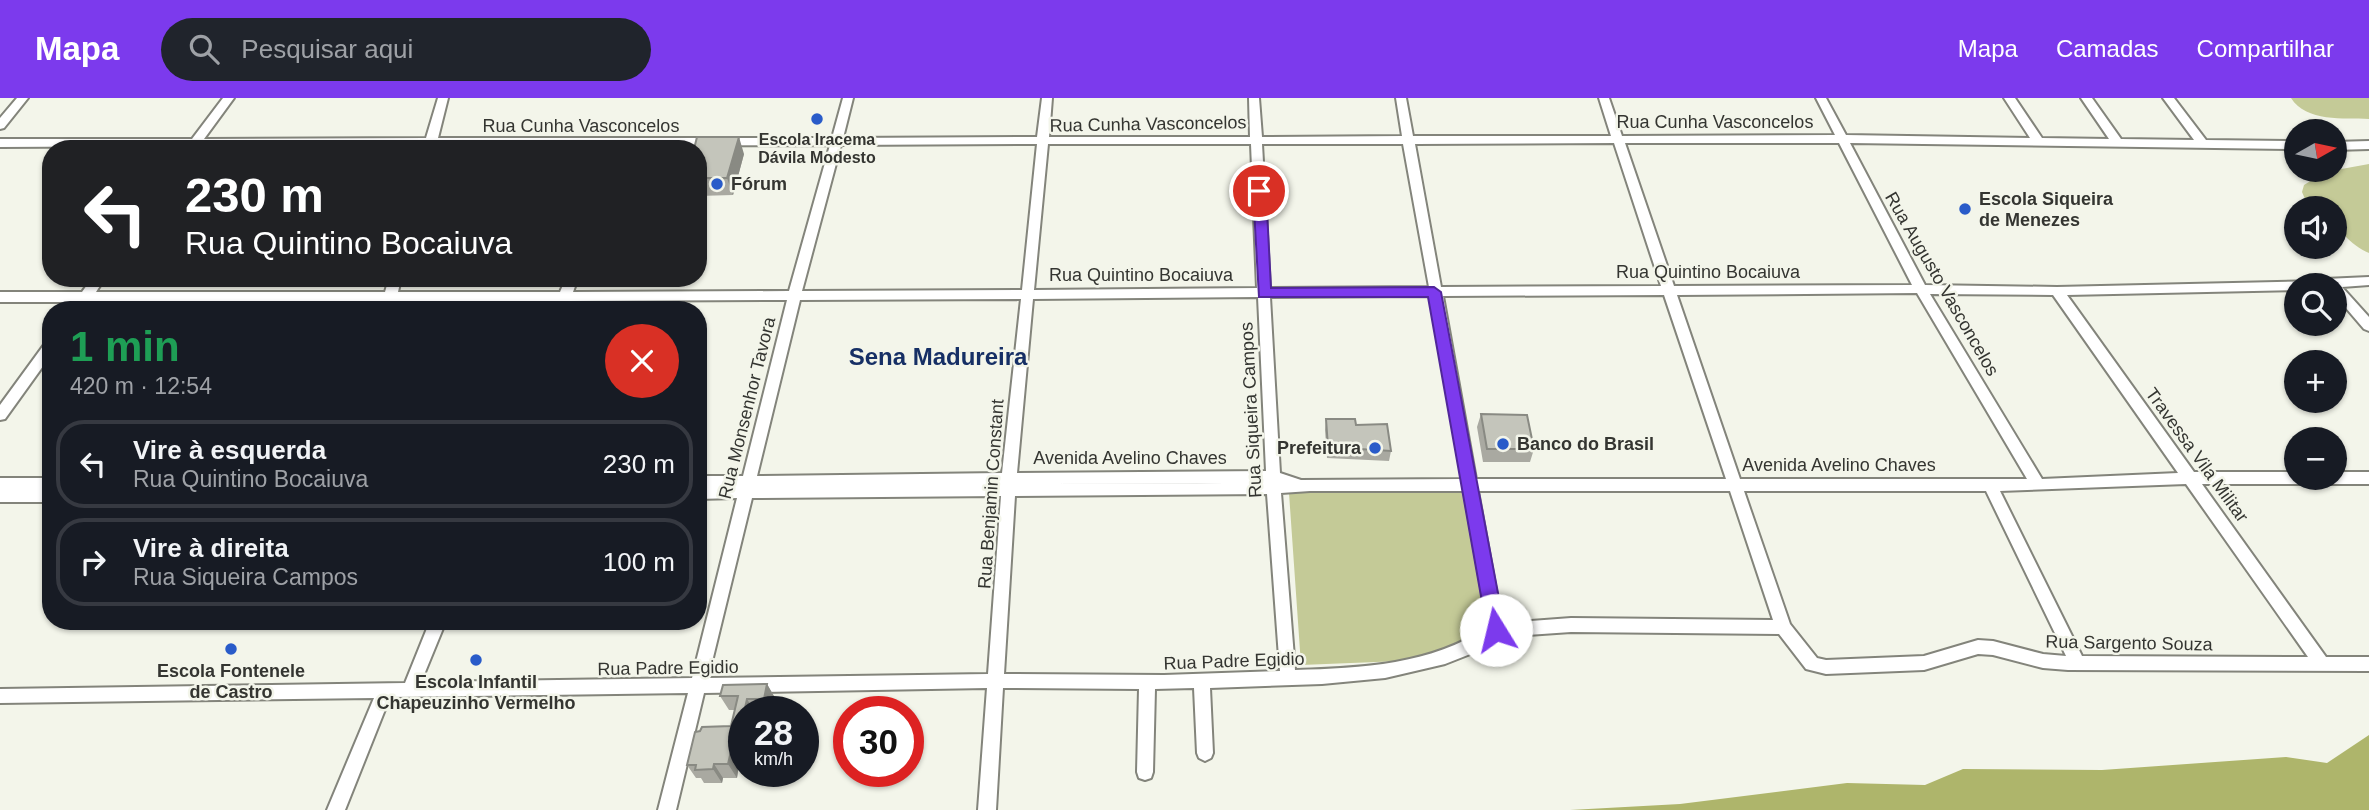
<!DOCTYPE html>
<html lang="pt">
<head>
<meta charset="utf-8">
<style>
  body { margin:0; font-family:Helvetica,sans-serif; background:#20242c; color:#f1f3f6; height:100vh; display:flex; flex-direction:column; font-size:26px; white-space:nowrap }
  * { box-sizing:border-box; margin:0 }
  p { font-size:23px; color:#9ea1a6 }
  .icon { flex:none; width:38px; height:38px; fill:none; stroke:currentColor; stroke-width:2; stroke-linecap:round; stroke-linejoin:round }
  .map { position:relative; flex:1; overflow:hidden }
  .details { position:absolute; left:42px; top:203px; width:665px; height:329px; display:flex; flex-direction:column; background:#171b24; border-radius:28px; box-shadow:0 2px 5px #0004 }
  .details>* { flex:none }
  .banner { position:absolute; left:42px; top:42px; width:665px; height:147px; border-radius:28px; box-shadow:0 2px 5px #0004; background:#202124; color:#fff; overflow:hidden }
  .needle { width:46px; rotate:81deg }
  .fabs { position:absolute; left:2284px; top:21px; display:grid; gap:14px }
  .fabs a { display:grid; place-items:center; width:63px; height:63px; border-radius:50%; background:#171b24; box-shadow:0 2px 5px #0004; font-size:35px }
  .speed { position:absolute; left:728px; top:598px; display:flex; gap:14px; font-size:35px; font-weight:700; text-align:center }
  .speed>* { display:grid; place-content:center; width:91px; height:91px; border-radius:50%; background:#171b24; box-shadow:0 2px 5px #0004; line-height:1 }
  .speed small { font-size:18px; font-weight:400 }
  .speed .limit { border:10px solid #d22; background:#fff; color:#111 }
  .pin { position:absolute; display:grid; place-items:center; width:60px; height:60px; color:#fff; margin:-30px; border:4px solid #fff; border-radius:50%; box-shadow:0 2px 7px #0007 }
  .me { position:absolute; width:77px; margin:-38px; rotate:351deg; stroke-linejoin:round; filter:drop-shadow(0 0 5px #0008) }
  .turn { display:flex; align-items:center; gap:24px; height:147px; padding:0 28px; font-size:32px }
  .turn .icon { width:91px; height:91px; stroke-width:2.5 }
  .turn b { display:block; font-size:49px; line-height:60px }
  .round { display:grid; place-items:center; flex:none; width:74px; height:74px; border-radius:37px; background:#20242c }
  .headline { display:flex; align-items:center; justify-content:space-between; height:119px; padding:0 28px }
  h1 { font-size:42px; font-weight:800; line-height:52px; color:#1e9e55 }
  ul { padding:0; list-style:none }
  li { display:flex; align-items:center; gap:21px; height:88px; margin:0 14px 10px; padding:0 14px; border:4px solid #363941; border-radius:28px }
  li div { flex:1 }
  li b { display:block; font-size:26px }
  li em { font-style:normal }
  header { display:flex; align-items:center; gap:42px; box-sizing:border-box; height:98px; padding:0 35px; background:#7c3aed; color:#fff }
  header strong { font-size:33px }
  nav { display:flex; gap:38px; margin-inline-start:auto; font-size:24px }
  .search { width:490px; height:63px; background:#20242c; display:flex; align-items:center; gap:18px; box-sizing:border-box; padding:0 24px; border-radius:38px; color:#9ea1a6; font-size:26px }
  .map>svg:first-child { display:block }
  .green { fill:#c4ca97 }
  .water { fill:#aeb56b }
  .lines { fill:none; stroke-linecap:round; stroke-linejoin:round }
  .street-casing { stroke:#83847b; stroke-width:4 }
  .street { fill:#fff; fill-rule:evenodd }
  .wall { fill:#a9a9a1 }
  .shaded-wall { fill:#898a83 }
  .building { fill:#c4c5bb; stroke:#898a83; stroke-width:2 }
  .route { fill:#7c3aed; stroke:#51269a; stroke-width:2 }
  .poi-dot { fill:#295bc9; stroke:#f3f5ea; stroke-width:2.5 }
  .labels { text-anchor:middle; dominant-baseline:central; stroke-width:5; stroke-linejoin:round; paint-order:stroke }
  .far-poi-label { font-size:16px; font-weight:bold; fill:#343531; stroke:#f3f5ea }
  .street-label { font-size:18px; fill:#343531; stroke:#f3f5ea }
  .poi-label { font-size:18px; font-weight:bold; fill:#343531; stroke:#f3f5ea; text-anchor:start }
  .district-label { font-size:24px; font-weight:bold; fill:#162f65; stroke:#f3f5ea }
</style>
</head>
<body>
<header>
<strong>Mapa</strong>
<div class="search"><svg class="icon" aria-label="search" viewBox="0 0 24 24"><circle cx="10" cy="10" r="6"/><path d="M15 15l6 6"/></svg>Pesquisar aqui</div>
<nav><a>Mapa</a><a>Camadas</a><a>Compartilhar</a></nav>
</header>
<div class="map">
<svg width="2369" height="712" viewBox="0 0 2369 712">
  <rect width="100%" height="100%" fill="#f3f5ea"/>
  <!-- green -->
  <path class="green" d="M 2291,0 L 2369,0 L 2369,21 C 2344,20 2306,24 2291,0 Z
    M 2369,66 L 2369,155 C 2351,147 2334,131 2334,110 L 2321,110 L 2305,101 L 2302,94 L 2304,87 L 2325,74 Z
    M 1465,394 L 1487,532 L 1447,555 L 1401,563 L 1301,567 L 1289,395 Z"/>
  <!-- water -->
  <path class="water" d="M 2369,637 L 2369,712 L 1570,712 L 1680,706 L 1847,685 L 1925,687 L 1963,671 L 2102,672 L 2286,659 L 2327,665 Z"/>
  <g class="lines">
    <!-- street casing -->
    <g class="street-casing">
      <path id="street" d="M 17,0 L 28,0 L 4,30 L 0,31 L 0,20 Z
        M 223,0 L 234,0 L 204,41 L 426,40 L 438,0 L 448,0 L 438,40 L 832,40 L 843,0 L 853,0 L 843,40 L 1037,39 L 1042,0 L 1052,0 L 1049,39 L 1250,39 L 1249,0 L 1259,0 L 1262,39 L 1402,38 L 1396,0 L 1406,0 L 1413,38 L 1611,38 L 1599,0 L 1609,0 L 1622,38 L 1835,37 L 1816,0 L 1826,0 L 1846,37 L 2030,40 L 2004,0 L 2015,0 L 2042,40 L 2109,41 L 2081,0 L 2092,0 L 2121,41 L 2194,42 L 2163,0 L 2174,0 L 2206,42 L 2296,43 L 2296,51 L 1850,45 L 1925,187 L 2057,189 L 2320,183 L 2325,181 L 2369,179 L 2369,187 L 2342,189 L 2369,219 L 2369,233 L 2364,231 L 2334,196 L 2334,187 L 2296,187 L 2296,192 L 2067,197 L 2194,374 L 2296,374 L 2296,380 L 2334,380 L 2334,374 L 2369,374 L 2369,386 L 2202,386 L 2326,559 L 2369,559 L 2369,573 L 2068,572 L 2043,570 L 1993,557 L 1978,556 L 1924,572 L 1826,576 L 1806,571 L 1779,536 L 1571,534 L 1499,539 L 1478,553 L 1445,566 L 1385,580 L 1322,586 L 1210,590 L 1213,655 L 1211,660 L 1205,663 L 1199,660 L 1197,655 L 1194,590 L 1155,591 L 1153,674 L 1151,680 L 1145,682 L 1139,680 L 1137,674 L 1139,591 L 1003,590 L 996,712 L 978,712 L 987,590 L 704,595 L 676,712 L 658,712 L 688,595 L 390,599 L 345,712 L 327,712 L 374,600 L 0,605 L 0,591 L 405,585 L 430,523 L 446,523 L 421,584 L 692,580 L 737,400 L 698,401 L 698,378 L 743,378 L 787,202 L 570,203 L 566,212 L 554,212 L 557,204 L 395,204 L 393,212 L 381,212 L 383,204 L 90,204 L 84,212 L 71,212 L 76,204 L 0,204 L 0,194 L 82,194 L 92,180 L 105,180 L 96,194 L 385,194 L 389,180 L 401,180 L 398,194 L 560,194 L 566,180 L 578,180 L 573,194 L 789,193 L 830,47 L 436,48 L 435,51 L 423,51 L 424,48 L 199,48 L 197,51 L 187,51 L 187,48 L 0,49 L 0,41 L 192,41 ZM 1614,45 L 1661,188 L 1441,189 L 1415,46 ZM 1625,45 L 1839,45 L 1912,187 L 1674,188 ZM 1037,46 L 1022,192 L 802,193 L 841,47 ZM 1048,46 L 1251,46 L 1257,190 L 1034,192 ZM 1262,46 L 1403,46 L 1429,189 L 1270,190 ZM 1917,195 L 2027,381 L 1740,381 L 1677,197 ZM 1930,196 L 2053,197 L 2178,375 L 2042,381 ZM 1664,197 L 1726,381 L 1476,381 L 1443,198 ZM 1430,198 L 1462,381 L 1301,382 L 1280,375 L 1270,199 ZM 1258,199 L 1266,373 L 1017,375 L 1033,201 ZM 1021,201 L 1002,375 L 757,378 L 800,202 ZM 1197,385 L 1227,385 L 1024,386 ZM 2186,386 L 2308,559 L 2082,558 L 2000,393 ZM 1310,393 L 1464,393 L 1488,529 C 1430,567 1363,570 1295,572 L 1281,395 ZM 1478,393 L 1730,393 L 1773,522 L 1571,520 L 1502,525 ZM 1744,393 L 1986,393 L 2066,558 L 2043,556 L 1993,543 L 1978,542 L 1924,558 L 1826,562 L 1817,560 L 1790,526 ZM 1267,396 L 1280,573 L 1164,577 L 1004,576 L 1015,398 ZM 1001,398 L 988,576 L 708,580 L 752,400 Z
        M 2369,43 L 2369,51 L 2334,52 L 2334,44 Z
        M 51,242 L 51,257 L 5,321 L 0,322 L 0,307 L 46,244 Z
        M 0,380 L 51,380 L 51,392 L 0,392 Z
        M 0,392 L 51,392 L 51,404 L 0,404 Z"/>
    </g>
    <!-- street -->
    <use href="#street" class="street"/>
  </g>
  <!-- wall -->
  <path class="wall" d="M 698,51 L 744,56 L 733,97 L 698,98 Z
    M 1481,316 L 1534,351 L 1530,364 L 1483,364 L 1477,329 Z
    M 1326,321 L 1356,327 L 1391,353 L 1389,363 L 1327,360 L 1325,332 Z
    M 767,586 L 775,600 L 772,614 L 744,614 L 744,666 L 739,666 L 737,680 L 723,680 L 722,685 L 704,685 L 701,680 L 696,680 L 687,667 L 700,633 L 731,628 L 735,612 L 729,612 L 720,598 Z"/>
  <!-- shaded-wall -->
  <path class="shaded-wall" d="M 739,39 L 744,56 L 733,97 L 727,80 Z
    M 767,586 L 775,600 L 772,614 L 764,601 Z
    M 747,601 L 755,614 L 744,614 Z
    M 731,653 L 739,666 L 737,680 L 728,666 Z
    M 714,666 L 723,680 L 722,685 L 713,671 Z"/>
  <!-- building -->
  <path class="building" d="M 697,39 L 739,39 L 727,80 L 698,80 L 698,51 L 694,51 Z
    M 1481,316 L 1527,317 L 1534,351 L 1487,351 Z
    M 1326,321 L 1355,321 L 1356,327 L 1387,326 L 1391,353 L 1328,349 Z
    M 767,586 L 764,601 L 747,601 L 741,628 L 744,628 L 744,653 L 731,653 L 728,666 L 714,666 L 713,671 L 695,672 L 696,667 L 687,667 L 695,634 L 700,633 L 702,629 L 731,628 L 738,598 L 720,598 L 723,587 Z"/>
  <!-- route -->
  <path class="route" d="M 1259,89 L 1266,93 L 1271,190 L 1434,189 L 1441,194 L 1505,532 L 1502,538 L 1496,540 L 1489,538 L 1487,532 L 1428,199 L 1259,199 L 1253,93 Z"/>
  <!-- markers -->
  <g class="poi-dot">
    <circle cx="817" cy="21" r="7"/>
    <circle cx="717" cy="86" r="7"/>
    <circle cx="1965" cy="111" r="7"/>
    <circle cx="1503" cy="346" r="7"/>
    <circle cx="1375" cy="350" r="7"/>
    <circle cx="231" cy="551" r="7"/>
    <circle cx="476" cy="562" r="7"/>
  </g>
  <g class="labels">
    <!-- far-poi labels -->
    <g class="far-poi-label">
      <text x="817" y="41">Escola Iracema<tspan x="817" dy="18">Dávila Modesto</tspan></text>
    </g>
    <!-- street labels -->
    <g class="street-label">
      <text x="1715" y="24">Rua Cunha Vasconcelos</text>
      <text transform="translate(1148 26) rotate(-1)">Rua Cunha Vasconcelos</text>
      <text x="581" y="28">Rua Cunha Vasconcelos</text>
      <text x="1708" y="174">Rua Quintino Bocaiuva</text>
      <text x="1141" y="177">Rua Quintino Bocaiuva</text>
      <text transform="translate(1942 186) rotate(60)">Rua Augusto Vasconcelos</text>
      <text transform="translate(747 310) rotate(-76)">Rua Monsenhor Tavora</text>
      <text transform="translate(1251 312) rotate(-93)">Rua Siqueira Campos</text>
      <text transform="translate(2197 357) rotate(54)">Travessa Vila Militar</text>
      <text x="1130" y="360">Avenida Avelino Chaves</text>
      <text x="1839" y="367">Avenida Avelino Chaves</text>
      <text transform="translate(991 396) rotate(-86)">Rua Benjamin Constant</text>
      <text transform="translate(2129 545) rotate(1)">Rua Sargento Souza</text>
      <text transform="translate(1234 563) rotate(-2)">Rua Padre Egidio</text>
      <text transform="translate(668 570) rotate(-1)">Rua Padre Egidio</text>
    </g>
    <!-- poi labels -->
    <g class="poi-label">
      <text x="731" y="86">Fórum</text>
      <text x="1979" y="101">Escola Siqueira<tspan x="1979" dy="21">de Menezes</tspan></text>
      <text x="1517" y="346">Banco do Brasil</text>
      <text x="1361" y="350" text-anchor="end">Prefeitura</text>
      <text x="231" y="573" text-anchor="middle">Escola Fontenele<tspan x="231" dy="21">de Castro</tspan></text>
      <text x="476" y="584" text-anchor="middle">Escola Infantil<tspan x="476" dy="21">Chapeuzinho Vermelho</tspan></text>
    </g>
    <!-- district labels -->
    <g class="district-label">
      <text x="938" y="258">Sena Madureira</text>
    </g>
  </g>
</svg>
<div class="fabs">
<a><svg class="needle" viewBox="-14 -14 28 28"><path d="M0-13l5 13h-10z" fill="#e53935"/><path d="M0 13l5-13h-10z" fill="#9ea1a6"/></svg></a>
<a><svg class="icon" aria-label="sound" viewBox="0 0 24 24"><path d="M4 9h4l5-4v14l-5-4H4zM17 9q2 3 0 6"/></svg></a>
<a><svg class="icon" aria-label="search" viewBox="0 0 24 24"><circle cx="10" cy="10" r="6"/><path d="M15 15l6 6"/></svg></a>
<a>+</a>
<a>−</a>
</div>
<div class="speed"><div>28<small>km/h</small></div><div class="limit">30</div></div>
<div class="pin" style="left:1259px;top:93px;background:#d93025"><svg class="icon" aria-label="arrive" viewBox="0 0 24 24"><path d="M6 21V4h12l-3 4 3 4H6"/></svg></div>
<svg class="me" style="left:1496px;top:532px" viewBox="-20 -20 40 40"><circle r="19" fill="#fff"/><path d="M0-13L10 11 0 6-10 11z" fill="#7c3aed"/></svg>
<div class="banner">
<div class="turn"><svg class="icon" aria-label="left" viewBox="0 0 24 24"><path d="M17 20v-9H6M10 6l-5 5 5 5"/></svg><div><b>230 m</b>Rua Quintino Bocaiuva</div></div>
</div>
<section class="details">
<div class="headline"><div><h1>1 min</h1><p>420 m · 12:54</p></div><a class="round" style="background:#d93025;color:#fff"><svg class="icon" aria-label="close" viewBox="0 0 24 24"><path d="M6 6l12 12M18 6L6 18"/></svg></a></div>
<ul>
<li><svg class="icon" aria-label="left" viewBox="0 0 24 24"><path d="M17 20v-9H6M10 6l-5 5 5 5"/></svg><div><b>Vire à esquerda</b><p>Rua Quintino Bocaiuva</p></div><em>230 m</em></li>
<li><svg class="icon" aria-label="right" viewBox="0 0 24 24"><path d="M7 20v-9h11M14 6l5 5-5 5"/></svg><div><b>Vire à direita</b><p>Rua Siqueira Campos</p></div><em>100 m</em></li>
</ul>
</section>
</div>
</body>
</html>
